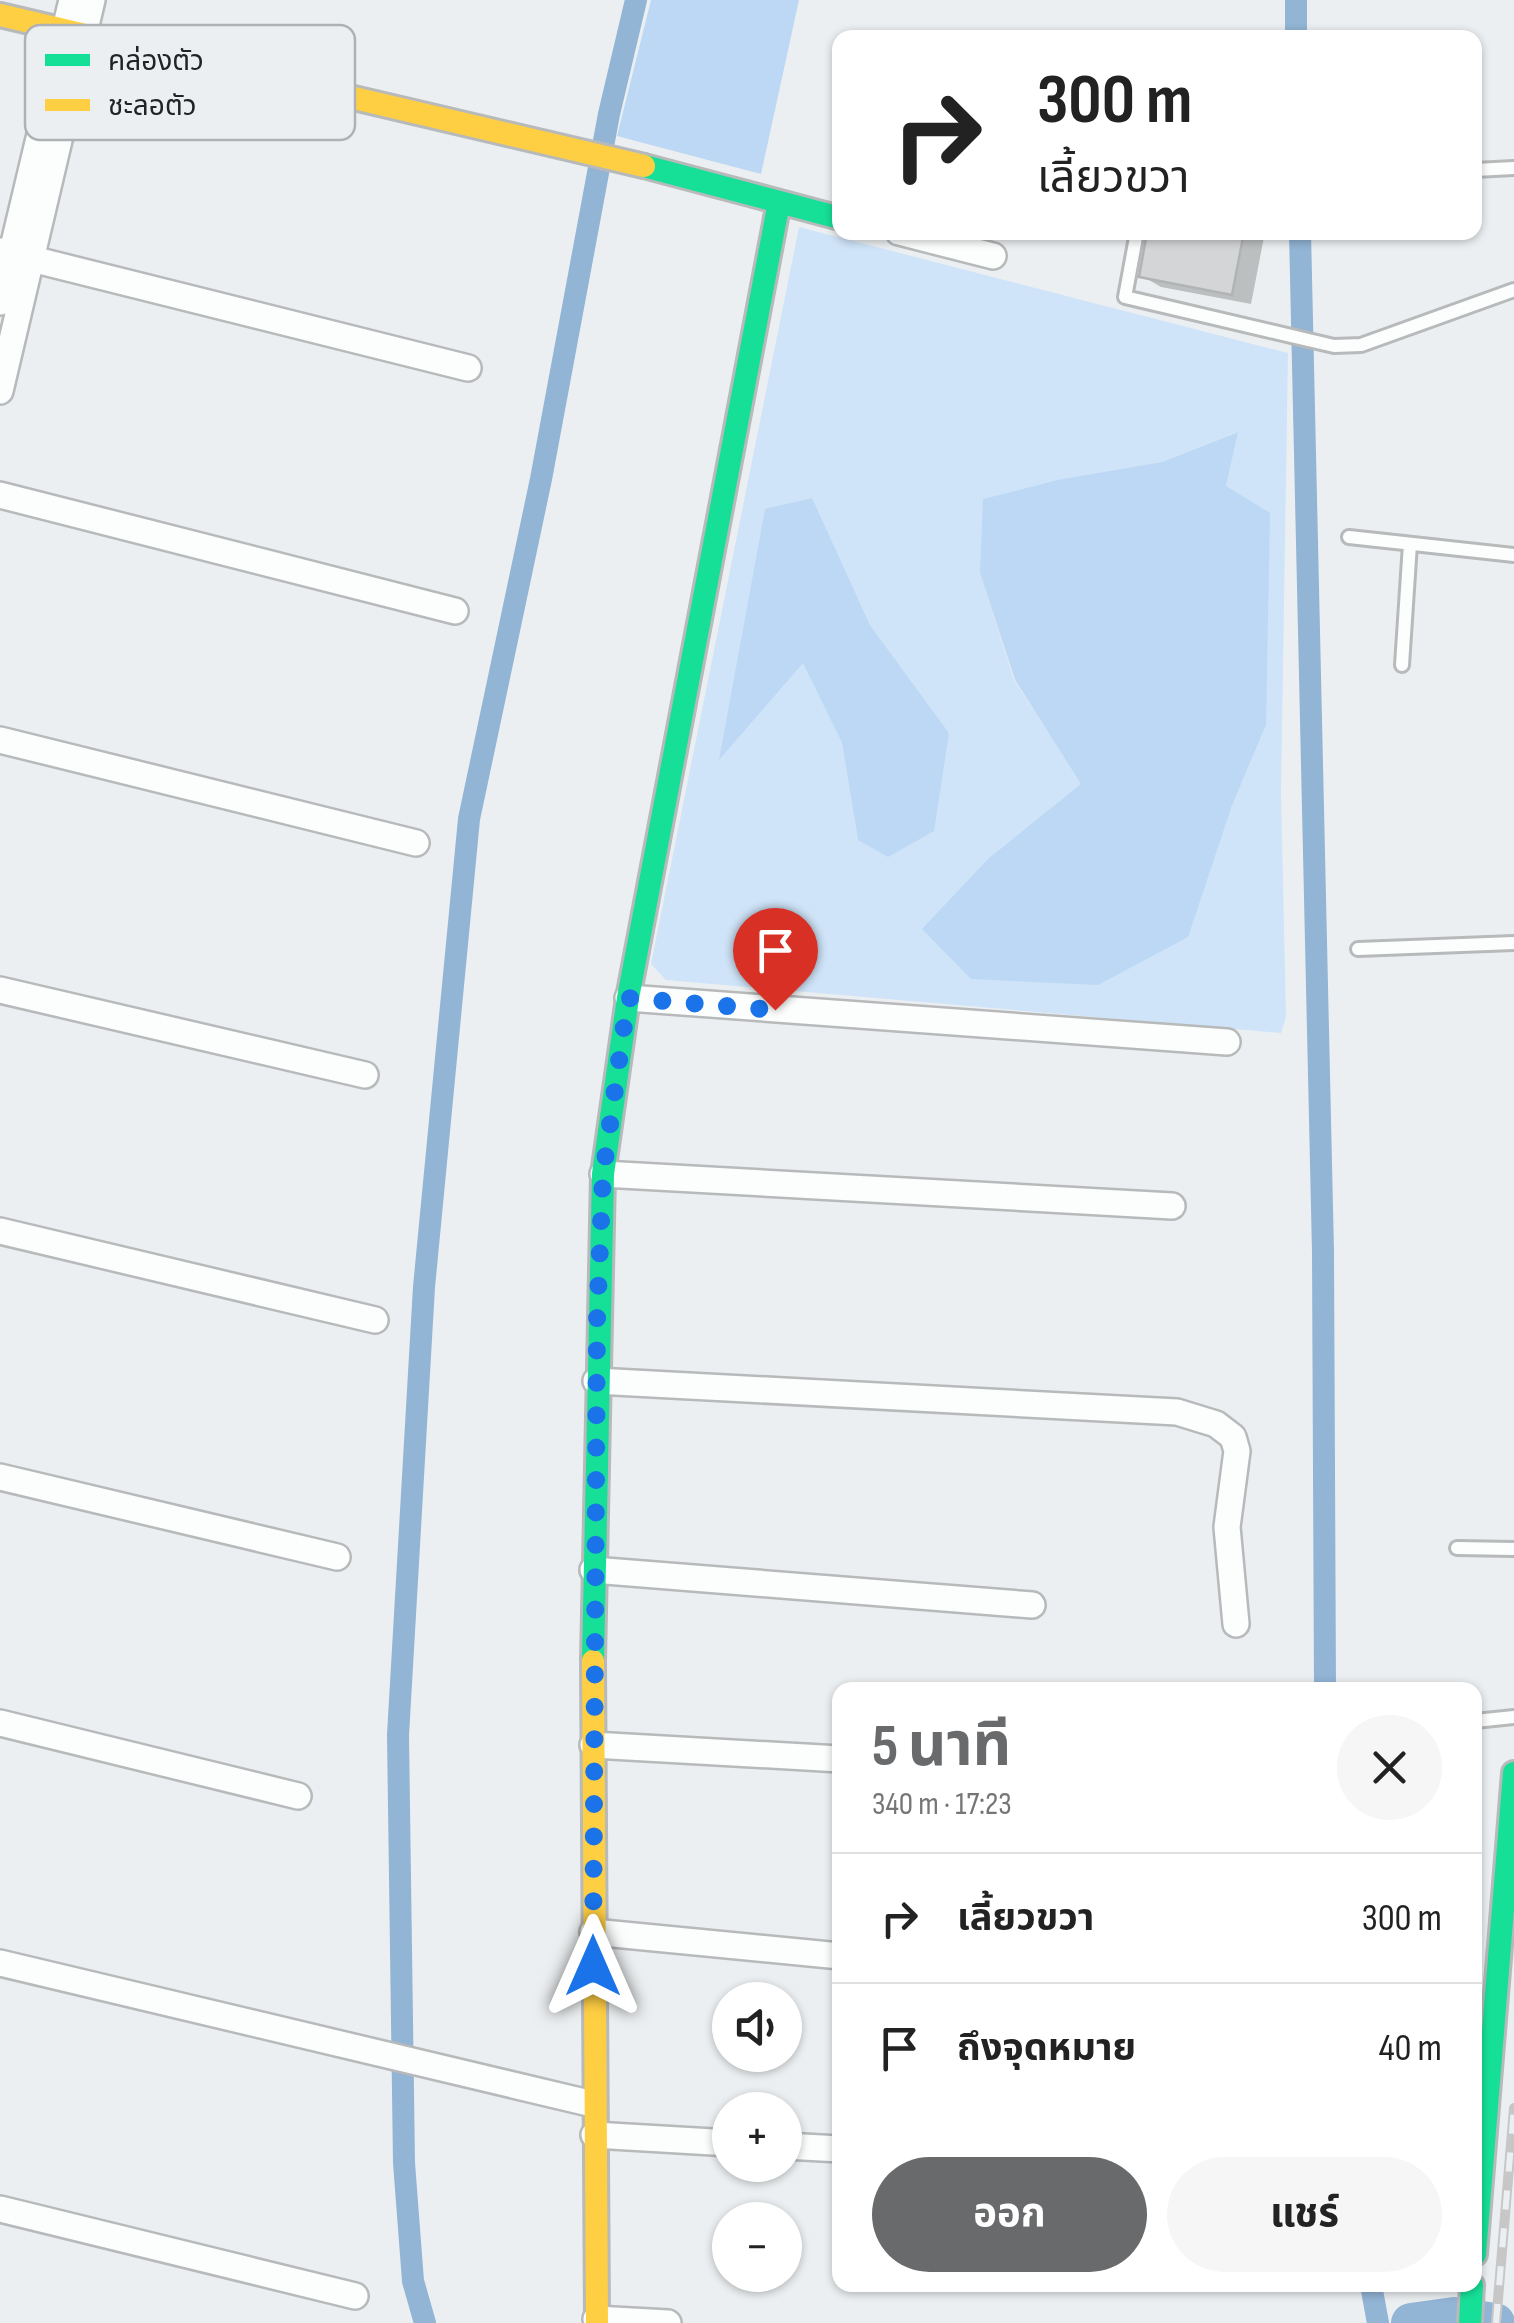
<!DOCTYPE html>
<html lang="th">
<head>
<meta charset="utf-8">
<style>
  body { margin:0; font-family:"Sofia Sans Condensed","Noto Sans Thai",sans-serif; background:#f6f6f6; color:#222; height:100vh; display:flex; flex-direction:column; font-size:38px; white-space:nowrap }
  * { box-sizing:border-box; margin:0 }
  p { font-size:32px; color:#767676 }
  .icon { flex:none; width:55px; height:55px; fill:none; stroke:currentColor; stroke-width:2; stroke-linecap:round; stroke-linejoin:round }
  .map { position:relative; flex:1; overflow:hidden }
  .details { position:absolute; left:832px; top:1682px; width:650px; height:610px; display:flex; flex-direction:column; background:#fff; border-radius:20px; box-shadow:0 2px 8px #0004 }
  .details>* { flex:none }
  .guide { position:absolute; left:832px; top:30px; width:650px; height:210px; border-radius:20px; box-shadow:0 2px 8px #0004; background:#fff; color:#222; overflow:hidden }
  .tools { position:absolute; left:712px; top:1982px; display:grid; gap:20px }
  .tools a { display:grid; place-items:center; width:90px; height:90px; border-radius:50%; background:#fff; box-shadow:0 2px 8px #0004; font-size:50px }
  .pin { position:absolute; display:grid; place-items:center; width:85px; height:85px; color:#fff; margin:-102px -42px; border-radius:50% 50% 50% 0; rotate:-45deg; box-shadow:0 0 10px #0007 }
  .pin .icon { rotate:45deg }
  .me { position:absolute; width:110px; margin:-55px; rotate:0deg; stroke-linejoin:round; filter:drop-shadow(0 0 8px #0008) }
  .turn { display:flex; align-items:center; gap:35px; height:210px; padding:0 40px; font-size:45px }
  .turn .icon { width:130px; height:130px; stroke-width:2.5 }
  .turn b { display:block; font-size:70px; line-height:85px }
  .round { display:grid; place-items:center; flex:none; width:105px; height:105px; border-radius:52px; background:#f6f6f6 }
  .summary { display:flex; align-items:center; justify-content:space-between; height:170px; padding:0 40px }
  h1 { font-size:60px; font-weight:700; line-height:75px; color:#696a6c }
  .button { display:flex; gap:20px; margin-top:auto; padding:20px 40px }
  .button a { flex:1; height:115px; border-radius:60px; background:#696a6c; color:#fff; font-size:40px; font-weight:700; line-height:115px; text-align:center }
  .button a+a { background:#f6f6f6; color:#222 }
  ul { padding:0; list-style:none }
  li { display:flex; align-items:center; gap:30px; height:130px; padding:0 40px; border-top:2px solid #e0e0e0 }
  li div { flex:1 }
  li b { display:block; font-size:38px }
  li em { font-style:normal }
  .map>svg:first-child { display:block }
  .green { fill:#cfe4f8; fill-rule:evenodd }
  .forest { fill:#bcd8f4 }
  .shadow { fill:#0003 }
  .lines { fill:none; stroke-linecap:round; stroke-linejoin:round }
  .canal { stroke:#92b4d5; stroke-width:22 }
  .river { stroke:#92b4d5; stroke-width:40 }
  .building { fill:#d3d5d6; stroke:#b1b3b4; stroke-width:2.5 }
  .lane-casing { stroke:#b7b9ba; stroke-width:18 }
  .street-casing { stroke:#b7b9ba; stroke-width:30 }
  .fast-casing { stroke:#b7b9ba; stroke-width:28 }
  .slow-casing { stroke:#b7b9ba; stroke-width:28 }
  .lane { stroke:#fcfdfd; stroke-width:12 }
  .street { stroke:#fcfdfd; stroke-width:25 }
  .fast { stroke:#16e098; stroke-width:22 }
  .slow { stroke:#ffcf43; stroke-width:22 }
  .rail-casing { stroke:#c7c7c7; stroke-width:10 }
  .rail { stroke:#ebeff2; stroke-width:6; stroke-dasharray:19; stroke-linecap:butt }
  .route { stroke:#1a73e8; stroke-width:18; stroke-dasharray:0 32.4 }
  .key { fill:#ebeff2; stroke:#afb2b4; stroke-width:2.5 }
  .key-label { font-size:28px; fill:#222324 }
</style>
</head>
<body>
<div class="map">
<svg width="1514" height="2323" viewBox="0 0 1514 2323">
  <rect width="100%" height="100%" fill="#eceff1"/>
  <!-- green -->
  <path class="green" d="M 799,227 L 1288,353 L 1281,792 L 1286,1017 L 1281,1033 L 666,980 L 651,964 ZM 1237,432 L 1226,486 L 1266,725 L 1231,808 L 989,858 L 1082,784 L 1014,680 L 980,573 L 1062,479 L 1162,462 ZM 811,498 L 870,625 L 949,733 L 858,840 L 842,743 L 803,662 L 720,758 L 765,510 Z"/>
  <!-- forest -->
  <path class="forest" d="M 651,0 L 799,0 L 761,174 L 617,136 Z
    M 1238,432 L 1226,486 L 1270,513 L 1266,725 L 1231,808 L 1188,937 L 1098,985 L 971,979 L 922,929 L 989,858 L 1081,784 L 1015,680 L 980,573 L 983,499 L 1062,479 L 1162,462 Z
    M 812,498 L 870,625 L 949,733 L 934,831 L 888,857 L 858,840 L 842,743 L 803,663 L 719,760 L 765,509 Z"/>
  <!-- shadow -->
  <path class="shadow" d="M 1149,232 L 1265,232 L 1251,304 L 1161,287 L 1142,276 Z"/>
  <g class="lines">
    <!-- canal -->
    <path class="canal" d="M 1296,0 L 1296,38
      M 1300,232 L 1323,1252 L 1325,1690
      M 1371,2285 L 1378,2323
      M 425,2323 L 413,2281 L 404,2163 L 398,1735 L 424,1287 L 469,819 L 541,479 L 609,114 L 636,0"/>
    <!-- river -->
    <path class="river" d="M 1411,2323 L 1454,2317 L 1495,2323"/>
  </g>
  <!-- building -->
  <path class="building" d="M 1147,232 L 1244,232 L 1232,295 L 1139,277 Z"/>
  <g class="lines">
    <!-- lane casing -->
    <g class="lane-casing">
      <path id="lane" d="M 1475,170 L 1514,168
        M 1137,232 L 1125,297 L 1334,346 L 1361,345 L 1514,290
        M 1349,537 L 1514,555
        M 1402,665 L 1410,544
        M 1358,949 L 1514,943
        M 1457,1548 L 1514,1549
        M 1475,1721 L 1514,1717"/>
    </g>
    <!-- street casing -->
    <g class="street-casing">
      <path id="street" d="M 899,232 L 993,256
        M 0,251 L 468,368
        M 0,302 L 72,0
        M 0,391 L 92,0
        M 0,495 L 455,611
        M 0,740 L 416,843
        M 0,990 L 365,1075
        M 628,998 L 1227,1042
        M 603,1174 L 1172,1206
        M 0,1231 L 375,1320
        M 596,1381 L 1177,1412 L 1216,1424 L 1233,1437 L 1237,1451 L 1227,1527 L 1236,1624
        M 0,1477 L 337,1557
        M 593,1570 L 1032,1605
        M 0,1723 L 298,1796
        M 593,1745 L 840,1759
        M 593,1932 L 840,1956
        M 0,1963 L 593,2104
        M 594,2135 L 730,2143
        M 785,2146 L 840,2149
        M 0,2209 L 355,2296
        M 596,2319 L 668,2323"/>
    </g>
    <!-- fast casing -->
    <g class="fast-casing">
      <path id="fast" d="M 644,166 L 840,218
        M 593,1661 L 603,1174 L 628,998 L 779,202
        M 1475,2254 L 1514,1773
        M 1470,2323 L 1472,2285"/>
    </g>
    <!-- slow casing -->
    <g class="slow-casing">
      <path id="slow" d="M 0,15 L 644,166
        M 593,1661 L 597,2323"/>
    </g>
    <!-- lane -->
    <use href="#lane" class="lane"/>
    <!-- street -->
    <use href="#street" class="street"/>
    <!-- fast -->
    <use href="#fast" class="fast"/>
    <!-- slow -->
    <use href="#slow" class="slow"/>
    <!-- rail casing -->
    <g class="rail-casing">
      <path id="rail" d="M 1496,2323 L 1514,2108"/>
    </g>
    <!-- rail -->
    <use href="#rail" class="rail"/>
  </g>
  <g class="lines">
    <!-- route -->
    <path class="route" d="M 593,1966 L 597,1320 L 603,1174 L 628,998 L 775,1010"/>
  </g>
  <!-- legend -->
  <rect x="25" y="25" width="330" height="115" rx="15" class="key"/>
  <rect x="45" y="54" width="45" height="12" fill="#16e098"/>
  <rect x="45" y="99" width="45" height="12" fill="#ffcf43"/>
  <g class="key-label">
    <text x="108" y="70">คล่องตัว</text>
    <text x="108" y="115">ชะลอตัว</text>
  </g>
</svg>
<div class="tools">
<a><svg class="icon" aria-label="sound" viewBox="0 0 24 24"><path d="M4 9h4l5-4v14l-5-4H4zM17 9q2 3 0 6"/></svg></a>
<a>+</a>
<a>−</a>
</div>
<div class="pin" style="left:775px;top:1010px;background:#d93025"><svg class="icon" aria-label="arrive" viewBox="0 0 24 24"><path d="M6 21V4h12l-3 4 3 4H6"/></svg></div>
<svg class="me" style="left:593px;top:1966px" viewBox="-20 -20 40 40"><path d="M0-17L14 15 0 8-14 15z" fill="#1a73e8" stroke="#fff" stroke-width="4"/></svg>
<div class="guide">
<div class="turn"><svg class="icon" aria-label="right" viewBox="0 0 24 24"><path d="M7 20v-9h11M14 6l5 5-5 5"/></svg><div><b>300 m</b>เลี้ยวขวา</div></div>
</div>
<section class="details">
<div class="summary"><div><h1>5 นาที</h1><p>340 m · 17:23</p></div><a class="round"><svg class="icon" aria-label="close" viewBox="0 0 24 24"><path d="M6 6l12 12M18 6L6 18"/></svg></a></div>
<ul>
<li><svg class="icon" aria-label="right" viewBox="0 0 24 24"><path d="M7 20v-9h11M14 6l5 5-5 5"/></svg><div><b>เลี้ยวขวา</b></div><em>300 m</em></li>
<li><svg class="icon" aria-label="arrive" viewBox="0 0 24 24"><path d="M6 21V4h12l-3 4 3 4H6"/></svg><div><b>ถึงจุดหมาย</b></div><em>40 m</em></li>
</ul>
<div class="button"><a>ออก</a><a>แชร์</a></div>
</section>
</div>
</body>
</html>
